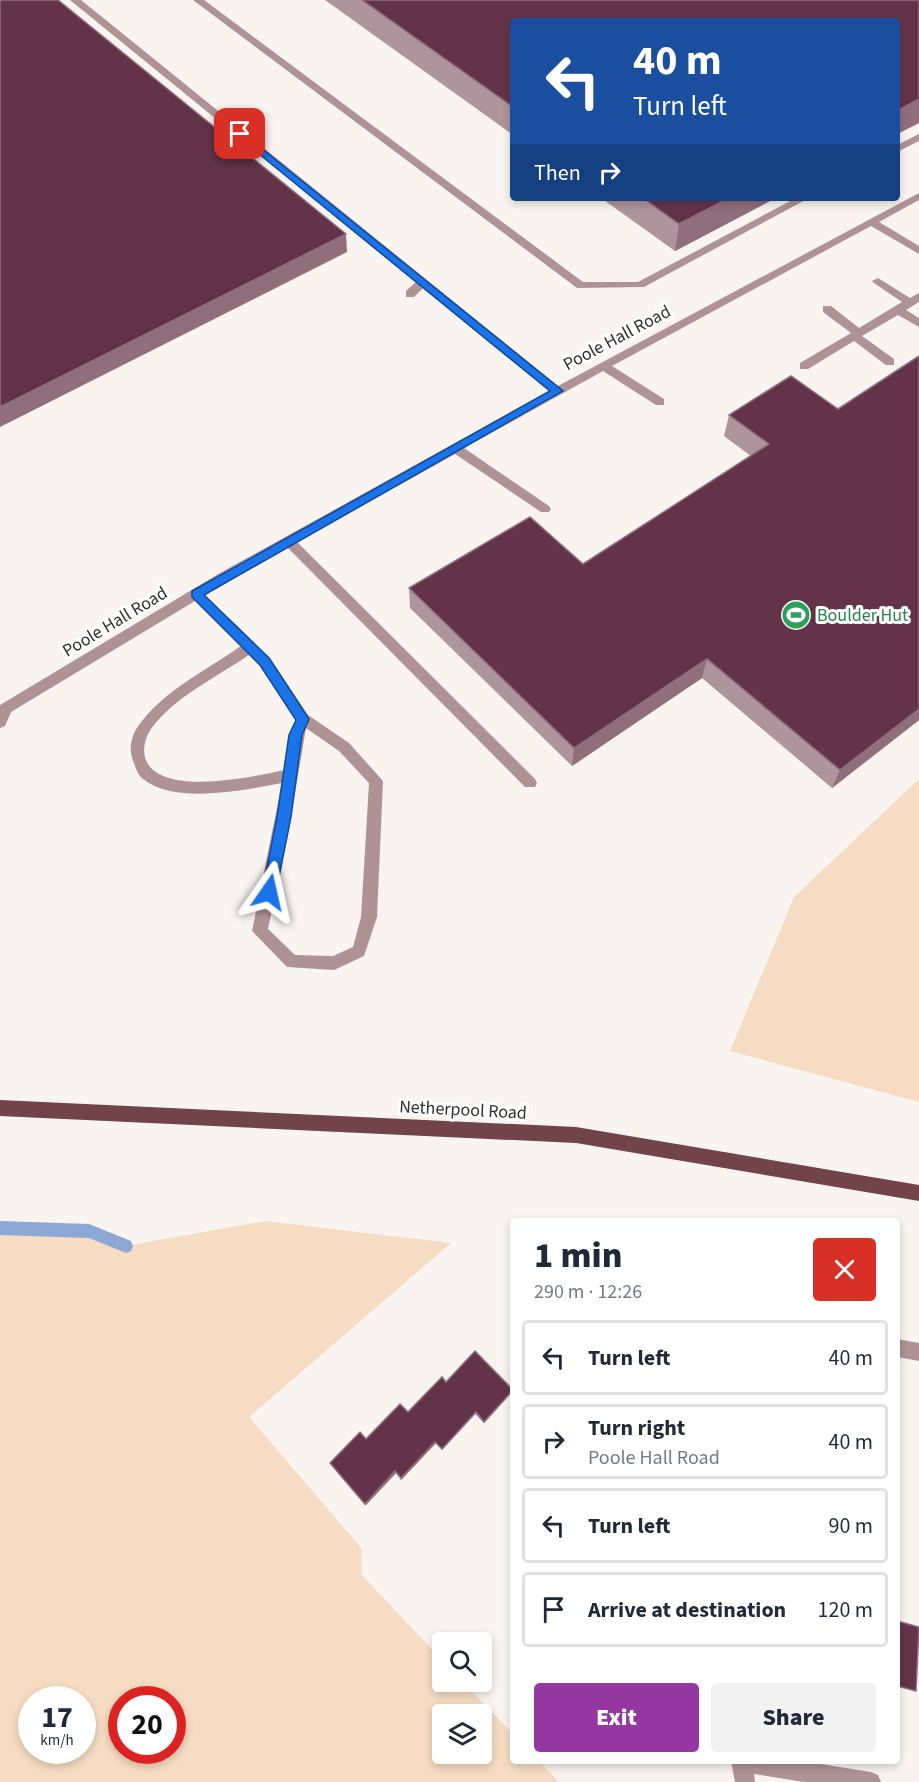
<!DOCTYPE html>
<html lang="en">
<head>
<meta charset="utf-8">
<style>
  body { margin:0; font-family:"Source Sans 3",sans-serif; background:#f2f2f3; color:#1f2937; height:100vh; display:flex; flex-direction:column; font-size:22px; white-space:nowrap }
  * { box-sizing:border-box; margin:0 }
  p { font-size:20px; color:#747a83 }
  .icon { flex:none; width:33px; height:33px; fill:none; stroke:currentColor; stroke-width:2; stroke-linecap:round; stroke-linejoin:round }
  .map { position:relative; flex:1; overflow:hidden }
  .side { position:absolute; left:510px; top:1218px; width:390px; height:546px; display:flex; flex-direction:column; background:#fff; border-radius:6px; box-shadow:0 3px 9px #0003 }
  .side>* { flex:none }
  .hud { position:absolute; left:510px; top:18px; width:390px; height:183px; border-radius:6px; box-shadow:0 3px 9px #0003; background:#1a4fa0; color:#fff; overflow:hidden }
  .fabs { position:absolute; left:432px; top:1632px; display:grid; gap:12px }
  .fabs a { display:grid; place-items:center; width:60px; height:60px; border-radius:6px; background:#fff; box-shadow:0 3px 9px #0003; font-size:30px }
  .speed { position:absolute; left:18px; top:1686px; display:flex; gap:12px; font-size:30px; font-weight:700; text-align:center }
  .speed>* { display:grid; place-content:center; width:78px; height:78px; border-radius:50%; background:#fff; box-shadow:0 3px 9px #0003; line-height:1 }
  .speed small { font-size:15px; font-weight:400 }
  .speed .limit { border:9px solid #d22; background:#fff; color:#111 }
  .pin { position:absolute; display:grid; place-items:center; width:51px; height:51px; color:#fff; margin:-26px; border-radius:12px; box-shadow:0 3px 9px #0006 }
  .me { position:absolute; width:66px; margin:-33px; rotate:11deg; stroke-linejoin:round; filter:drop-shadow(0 0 4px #0008) }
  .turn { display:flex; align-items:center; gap:21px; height:126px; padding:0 24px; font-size:27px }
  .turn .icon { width:78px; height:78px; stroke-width:2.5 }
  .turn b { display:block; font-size:42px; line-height:51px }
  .then { display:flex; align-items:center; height:57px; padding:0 24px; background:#0003; gap:12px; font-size:22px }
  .round { display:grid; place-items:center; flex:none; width:63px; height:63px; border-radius:6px; background:#f2f2f3 }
  .overview { display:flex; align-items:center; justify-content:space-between; height:102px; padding:0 24px }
  h1 { font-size:36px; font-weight:800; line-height:45px }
  .cta { display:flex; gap:12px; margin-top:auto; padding:12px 24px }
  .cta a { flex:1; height:69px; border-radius:6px; background:#9537a0; color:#fff; font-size:24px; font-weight:800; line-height:69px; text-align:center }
  .cta a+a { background:#f2f2f3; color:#1f2937 }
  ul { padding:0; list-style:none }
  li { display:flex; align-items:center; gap:18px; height:75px; margin:0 12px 9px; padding:0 12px; border:3px solid #e0e1e3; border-radius:6px }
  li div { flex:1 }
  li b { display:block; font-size:22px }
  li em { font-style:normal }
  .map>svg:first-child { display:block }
  .green { fill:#f5dcc2; fill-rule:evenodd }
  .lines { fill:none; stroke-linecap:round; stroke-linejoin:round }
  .stream { fill:#8ea8d6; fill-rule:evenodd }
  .minor { fill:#af9394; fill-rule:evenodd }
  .major { fill:#714447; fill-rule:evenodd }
  .wall { fill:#ae949c }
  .shaded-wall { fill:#906e7b }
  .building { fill:#633449; stroke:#906e7b; stroke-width:1.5 }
  .route { fill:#1a73e8; stroke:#114b97; stroke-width:1.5 }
  .labels { text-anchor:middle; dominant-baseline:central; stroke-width:6; stroke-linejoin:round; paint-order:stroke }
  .street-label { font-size:18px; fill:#333130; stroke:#fff }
  .leisure-label { font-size:18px; fill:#27864d; stroke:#fff; text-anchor:start }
</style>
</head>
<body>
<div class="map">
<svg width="919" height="1782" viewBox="0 0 919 1782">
  <rect width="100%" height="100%" fill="#f9f4f0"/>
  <!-- green -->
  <path class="green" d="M 919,779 L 919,1102 L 730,1051 L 794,897 Z
    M 265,1221 L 451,1243 L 249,1417 L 362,1549 L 361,1574 L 442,1660 L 442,1682 L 463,1682 L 513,1734 L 513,1761 L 539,1761 L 559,1782 L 0,1782 L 0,1228 L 89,1231 L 126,1246 ZM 32,1700 L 82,1700 L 82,1750 L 32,1750 ZM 122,1700 L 172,1700 L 172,1750 L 122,1750 ZM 442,1714 L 482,1714 L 482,1754 L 442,1754 Z"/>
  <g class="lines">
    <!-- stream -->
    <path class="stream" d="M 0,1221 L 89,1224 L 131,1241 L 133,1246 L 131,1251 L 126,1253 L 89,1238 L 0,1235 Z"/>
    <!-- minor -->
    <path class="minor" d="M 70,0 L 81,0 L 558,386 L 919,193 L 919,200 L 879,222 L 919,246 L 919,254 L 871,226 L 612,366 L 664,399 L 664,405 L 656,405 L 603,371 L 464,448 L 549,506 L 551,509 L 549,512 L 541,512 L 455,454 L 297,542 L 535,779 L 537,783 L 535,787 L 525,787 L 287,547 L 205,595 L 270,658 L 308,715 L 349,743 L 383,781 L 377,917 L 364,956 L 334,970 L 287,967 L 252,931 L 282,783 C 245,790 175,805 143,779 C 138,775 136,769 134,763 C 127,749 132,732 142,721 C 167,689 208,669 241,646 L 195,601 L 11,712 L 5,726 L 0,728 L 0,705 L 220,573 L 549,391 L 423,288 L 414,297 L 406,297 L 406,291 L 416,282 ZM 249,655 L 260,666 L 296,720 L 289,735 L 284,770 C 253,777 161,797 146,760 C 142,750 145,738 151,729 C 174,697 217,677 249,655 ZM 306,728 L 339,751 L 369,783 L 361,917 L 353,947 L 333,956 L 295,955 L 268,929 L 291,817 Z
      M 193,0 L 204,0 L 583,282 L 638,282 L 796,198 L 809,198 L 644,287 L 577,288 Z
      M 919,134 L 919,141 L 897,152 L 897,145 Z
      M 878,278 L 910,298 L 919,293 L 919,302 L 906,310 L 919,318 L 919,327 L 898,315 L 862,336 L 894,359 L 894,365 L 886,365 L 854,341 L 808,369 L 800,369 L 800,363 L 851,333 L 823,312 L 823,306 L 831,306 L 859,328 L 902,302 L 874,283 L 872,281 Z
      M 897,1339 L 919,1343 L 919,1361 L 897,1357 Z
      M 731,1761 L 802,1761 L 871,1772 L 878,1775 L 881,1782 L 804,1782 L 754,1774 L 755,1782 L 735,1782 Z"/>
    <!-- major -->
    <path class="major" d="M 0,1100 L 576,1127 L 919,1185 L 919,1201 L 576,1143 L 0,1116 Z"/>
  </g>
  <!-- wall -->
  <path class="wall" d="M 325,0 L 919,0 L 919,123 L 897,134 L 513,21 L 513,135 Z
    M 601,198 L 776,198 L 675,251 Z
    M 919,356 L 919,720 L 832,788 L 702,678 L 572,766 L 410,608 L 409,588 L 583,564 L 751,456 L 724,436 L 729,415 L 838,409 Z
    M 446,1382 L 512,1392 L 484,1423 L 475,1414 L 442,1450 L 436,1443 L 401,1480 L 396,1473 L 366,1505 L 330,1463 L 408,1412 Z"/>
  <!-- shaded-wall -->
  <path class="shaded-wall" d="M 919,99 L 919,123 L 897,134 L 897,111 Z
    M 729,198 L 776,198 L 675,251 L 679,224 Z
    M 346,234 L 347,252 L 0,427 L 0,407 Z
    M 707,659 L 702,678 L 572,766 L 574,748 Z
    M 919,709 L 919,720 L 832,788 L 840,770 Z
    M 513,1390 L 512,1392 L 484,1423 L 484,1422 Z
    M 476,1412 L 475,1414 L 442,1450 L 442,1449 Z
    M 435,1442 L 436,1443 L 401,1480 L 401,1478 Z
    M 395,1471 L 396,1473 L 366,1505 L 365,1504 Z"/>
  <!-- building -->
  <path class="building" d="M 0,0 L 58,0 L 346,234 L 0,407 Z
    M 362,0 L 919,0 L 919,99 L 897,111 L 897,21 L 513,21 L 513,107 Z
    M 643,198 L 729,198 L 679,224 Z
    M 919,356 L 919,709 L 840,770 L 707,659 L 574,748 L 409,588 L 530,517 L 583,564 L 769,444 L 729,415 L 791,376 L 838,409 Z
    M 475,1351 L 513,1390 L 484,1422 L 476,1412 L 442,1449 L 435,1442 L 401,1478 L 395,1471 L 365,1504 L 330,1463 L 360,1432 L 366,1439 L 400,1404 L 408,1412 L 442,1377 L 446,1382 Z
    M 897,1621 L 919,1627 L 916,1691 L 897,1686 Z"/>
  <!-- route -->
  <path class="route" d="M 240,131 L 563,391 L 204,595 L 269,658 L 309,719 L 302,735 L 291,817 L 276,892 L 274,896 L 264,896 L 262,892 L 277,817 L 289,735 L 296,720 L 260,665 L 192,597 L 192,591 L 550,391 L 237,136 L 235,134 Z"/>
  <!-- icons -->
  <defs>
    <g id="stadium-disc" transform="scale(1.5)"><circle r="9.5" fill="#2e9e5b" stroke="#fff"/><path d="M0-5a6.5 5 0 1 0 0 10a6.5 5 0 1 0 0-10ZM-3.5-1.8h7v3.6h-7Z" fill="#fff"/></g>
  </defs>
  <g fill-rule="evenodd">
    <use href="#stadium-disc" x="796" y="615"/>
  </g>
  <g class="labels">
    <!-- street labels -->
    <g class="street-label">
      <text transform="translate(617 338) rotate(-28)">Poole Hall Road</text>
      <text transform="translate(115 622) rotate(-31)">Poole Hall Road</text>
      <text transform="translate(463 1110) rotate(3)">Netherpool Road</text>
    </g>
    <!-- leisure labels -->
    <g class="leisure-label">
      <text x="817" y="615">Boulder Hut</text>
    </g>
  </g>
</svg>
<div class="fabs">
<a><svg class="icon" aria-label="search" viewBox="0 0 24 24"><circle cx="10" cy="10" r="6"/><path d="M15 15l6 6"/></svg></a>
<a><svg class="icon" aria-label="layers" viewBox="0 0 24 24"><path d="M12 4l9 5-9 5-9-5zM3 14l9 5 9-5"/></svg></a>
</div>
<div class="speed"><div>17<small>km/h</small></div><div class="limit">20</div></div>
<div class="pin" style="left:240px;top:134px;background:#d93025"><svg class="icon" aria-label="arrive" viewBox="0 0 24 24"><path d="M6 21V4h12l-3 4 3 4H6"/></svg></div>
<svg class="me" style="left:269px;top:892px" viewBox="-20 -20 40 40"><path d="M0-17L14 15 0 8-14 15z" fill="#1a73e8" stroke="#fff" stroke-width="4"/></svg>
<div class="hud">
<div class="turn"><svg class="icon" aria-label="left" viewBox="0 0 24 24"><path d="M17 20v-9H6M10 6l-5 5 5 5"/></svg><div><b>40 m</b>Turn left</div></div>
<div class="then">Then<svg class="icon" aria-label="right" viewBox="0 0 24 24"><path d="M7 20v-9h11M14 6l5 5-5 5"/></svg></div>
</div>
<section class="side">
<div class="overview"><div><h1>1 min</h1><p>290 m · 12:26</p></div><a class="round" style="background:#d93025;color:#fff"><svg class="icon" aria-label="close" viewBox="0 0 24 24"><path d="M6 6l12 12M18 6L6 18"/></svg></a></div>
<ul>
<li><svg class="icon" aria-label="left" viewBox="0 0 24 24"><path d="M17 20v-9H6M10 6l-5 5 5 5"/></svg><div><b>Turn left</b></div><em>40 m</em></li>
<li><svg class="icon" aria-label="right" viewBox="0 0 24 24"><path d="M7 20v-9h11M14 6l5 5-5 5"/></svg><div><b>Turn right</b><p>Poole Hall Road</p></div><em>40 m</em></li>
<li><svg class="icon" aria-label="left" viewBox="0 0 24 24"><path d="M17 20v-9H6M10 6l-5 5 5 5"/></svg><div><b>Turn left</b></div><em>90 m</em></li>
<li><svg class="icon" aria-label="arrive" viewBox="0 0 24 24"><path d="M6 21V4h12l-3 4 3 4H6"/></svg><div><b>Arrive at destination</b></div><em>120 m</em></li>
</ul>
<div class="cta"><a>Exit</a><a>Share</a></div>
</section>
</div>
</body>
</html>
